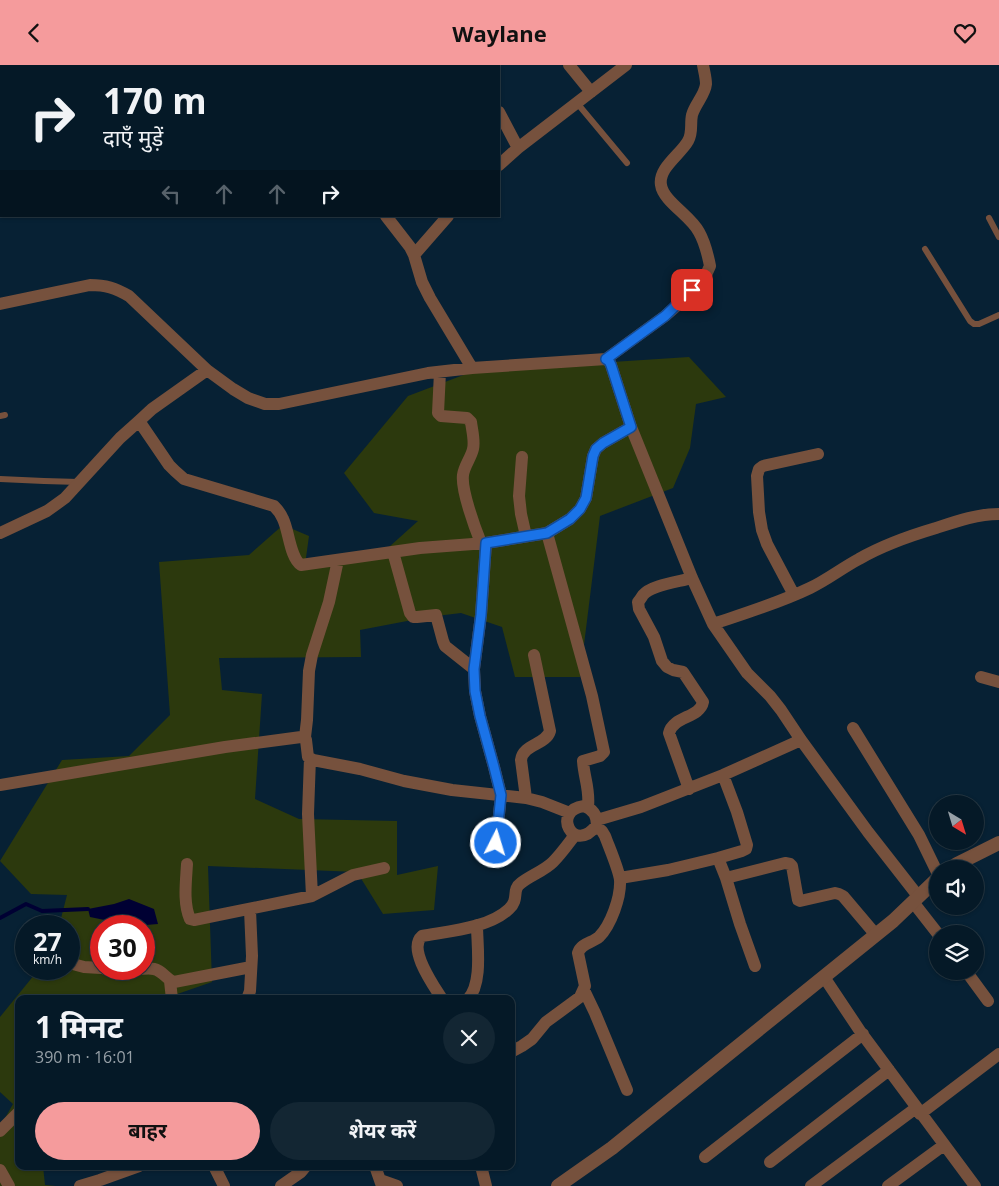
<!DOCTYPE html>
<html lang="hi">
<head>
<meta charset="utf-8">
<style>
  body { margin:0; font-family:"Open Sans","Noto Sans Devanagari",sans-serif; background:#132633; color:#f1f3f6; height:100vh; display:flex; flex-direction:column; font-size:19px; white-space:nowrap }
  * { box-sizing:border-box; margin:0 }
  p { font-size:16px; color:#97a0a7 }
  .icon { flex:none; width:28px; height:28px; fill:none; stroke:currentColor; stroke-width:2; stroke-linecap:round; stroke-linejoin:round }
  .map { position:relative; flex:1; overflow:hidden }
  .sheet { position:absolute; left:15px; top:930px; width:500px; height:175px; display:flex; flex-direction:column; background:#051927; border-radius:10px; box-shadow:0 1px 4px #0004,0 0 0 1px #263844 }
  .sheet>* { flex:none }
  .hud { position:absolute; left:0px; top:0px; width:500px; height:152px; box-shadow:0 1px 4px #0004,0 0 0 1px #263844; background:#051927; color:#f1f3f6; overflow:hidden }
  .needle { width:32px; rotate:142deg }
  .buttons { position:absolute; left:929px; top:730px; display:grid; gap:10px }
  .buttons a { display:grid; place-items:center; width:55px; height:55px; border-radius:50%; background:#051927; box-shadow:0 1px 4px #0004,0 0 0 1px #263844; font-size:25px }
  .speed { position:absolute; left:15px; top:850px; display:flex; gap:10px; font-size:25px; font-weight:700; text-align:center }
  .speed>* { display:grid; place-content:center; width:65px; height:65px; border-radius:50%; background:#051927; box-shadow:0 1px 4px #0004,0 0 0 1px #263844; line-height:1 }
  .speed small { font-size:12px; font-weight:400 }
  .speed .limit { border:8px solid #d22; background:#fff; color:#111 }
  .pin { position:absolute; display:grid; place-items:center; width:42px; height:42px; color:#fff; margin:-21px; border-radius:10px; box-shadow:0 2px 8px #0006 }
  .me { position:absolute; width:55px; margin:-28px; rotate:5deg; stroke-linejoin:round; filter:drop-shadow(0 0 4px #0008) }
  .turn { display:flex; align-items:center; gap:18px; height:105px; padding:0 20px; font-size:22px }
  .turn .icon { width:65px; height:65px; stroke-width:2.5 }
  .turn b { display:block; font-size:35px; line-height:42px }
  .lanes { display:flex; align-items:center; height:48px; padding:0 20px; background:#0003; justify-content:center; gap:25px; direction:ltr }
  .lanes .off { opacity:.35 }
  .round { display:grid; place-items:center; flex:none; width:52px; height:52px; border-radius:26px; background:#132633 }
  .head { display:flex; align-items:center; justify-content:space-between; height:85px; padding:0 20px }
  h1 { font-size:30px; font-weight:700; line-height:38px }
  .primary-button { display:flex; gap:10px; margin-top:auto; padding:10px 20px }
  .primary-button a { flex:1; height:58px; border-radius:30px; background:#f59b9c; color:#111; font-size:20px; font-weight:700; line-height:58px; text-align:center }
  .primary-button a+a { background:#132633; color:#f1f3f6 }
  header { display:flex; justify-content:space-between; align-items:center; height:65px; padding:0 20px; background:#f59b9c; color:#111; font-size:22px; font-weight:700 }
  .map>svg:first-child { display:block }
  .green { fill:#2c390d; fill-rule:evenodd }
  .water { fill:#003 }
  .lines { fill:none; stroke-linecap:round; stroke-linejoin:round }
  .stream { stroke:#003; stroke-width:4 }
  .service { stroke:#76513d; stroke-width:6 }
  .minor { stroke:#76513d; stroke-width:12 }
  .tertiary { stroke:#76513d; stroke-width:14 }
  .route-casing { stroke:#114b97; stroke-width:12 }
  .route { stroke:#1a73e8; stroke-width:9 }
</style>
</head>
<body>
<header><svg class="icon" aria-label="back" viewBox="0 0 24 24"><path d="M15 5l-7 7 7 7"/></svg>Waylane<svg class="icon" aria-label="heart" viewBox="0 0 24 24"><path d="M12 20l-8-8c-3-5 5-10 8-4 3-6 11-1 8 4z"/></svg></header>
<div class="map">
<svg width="999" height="1121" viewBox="0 0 999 1121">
  <rect width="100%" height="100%" fill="#072134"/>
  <!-- green -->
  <path class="green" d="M 689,292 L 726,332 L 696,339 L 690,383 L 673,423 L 600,451 L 580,612 L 515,612 L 502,562 L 461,548 L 428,552 L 360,565 L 361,592 L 219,593 L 222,625 L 262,629 L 255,734 L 299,754 L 397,756 L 397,810 L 438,801 L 434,845 L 383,849 L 357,807 L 208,801 L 212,917 L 163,934 L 19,934 L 19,1101 L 43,1101 L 45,1120 L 56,1121 L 0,1121 L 0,1062 L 13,1039 L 0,1027 L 0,952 L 39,904 L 69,904 L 69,861 L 59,861 L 67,830 L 31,829 L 0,796 L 62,695 L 129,691 L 170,650 L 159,497 L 249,490 L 283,460 L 309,471 L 305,500 L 389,482 L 418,456 L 374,448 L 344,408 L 408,331 L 474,306 ZM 101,861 L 144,861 L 144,904 L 101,904 Z"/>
  <!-- water -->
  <path class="water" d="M 129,834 L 154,844 L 158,859 L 134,861 L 90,852 L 88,844 L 114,839 Z"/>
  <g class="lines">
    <!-- stream -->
    <path class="stream" d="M 0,853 L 26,839 L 42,846 L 88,844"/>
    <!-- service -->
    <path class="service" d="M 98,1 L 100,0
      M 577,38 L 627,98
      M 989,153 L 999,172
      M 925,184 L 970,256 L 974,259 L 979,259 L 999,250
      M 0,351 L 5,350
      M 0,414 L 44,416 L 79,417"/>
    <!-- minor -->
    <path class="minor" d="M 272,0 L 273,1
      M 461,0 L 462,1
      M 569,0 L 591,27
      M 377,1 L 381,0
      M 499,47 L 518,83
      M 499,100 L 518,83 L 626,0
      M 386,151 L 410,182 L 414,190 L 422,217 L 430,233 L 472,303
      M 414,190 L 448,151
      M 0,239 L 90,220 C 106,220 115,223 129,231 L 207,305 L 233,324 L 248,333 L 265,339 L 279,339 L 428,308 L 472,303 L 606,294 L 665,251 L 680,238 L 705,212 L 710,201 L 709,196 C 707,187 703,174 699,167 C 691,151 663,136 661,120 C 658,103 681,89 688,76 C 693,68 690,59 692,50 C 695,39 705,30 706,19 C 706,13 704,6 703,0
      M 606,294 L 609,296 L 611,300 L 631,362 L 692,513 L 713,559 L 747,608 L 770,631 L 781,645 L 801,675 L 868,767 L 918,831
      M 440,307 L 438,348 L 441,351 L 467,353 L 471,357 C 472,365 475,376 473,384 C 471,393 464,401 463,410 C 461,425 475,463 481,478
      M 139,356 L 169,400 L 175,406 L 184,414 L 274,441 C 278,445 281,449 283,454 C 289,466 290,493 301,500 L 420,483 L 486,478 L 547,468 L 570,454 L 580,444 L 586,433 L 593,391 L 596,384 L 603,378 L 631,362
      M 522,392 L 519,431 L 521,449 L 526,471
      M 0,468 L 47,446 L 65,433 L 120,373 L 139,356 L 152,344 L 207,305
      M 547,468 L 592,631 L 604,687 L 600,691 L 583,696 C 584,713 590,724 588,742
      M 486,478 L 481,550 L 474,604 L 475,626 L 480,651 L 494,702 L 501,730 L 496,779
      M 393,487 L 410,548 L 413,552 L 417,552 L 436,550 L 443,576 L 445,581 L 474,604
      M 794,530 L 767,479 L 762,465 L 759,447 L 757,411 L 759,404 L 763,401 L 818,389
      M 713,559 C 746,548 779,538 810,523 C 827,515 842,503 859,494 C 883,480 909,471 936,463 C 957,456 977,449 999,449
      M 981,612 L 999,617
      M 853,663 L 919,770 L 938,809
      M 305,672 L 307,655 L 309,606 L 312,590 L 329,537 L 338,495
      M 310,693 L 308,749 L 312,831
      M 0,720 L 225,682 L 301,672 L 305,672 L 306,675 L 308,692 L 313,695 L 360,704 L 404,716 L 452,725 L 526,733 L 542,737 L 570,748
      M 689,724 L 669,668 C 673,651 700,653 703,637 L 683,607 L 673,605 L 667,602 L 662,596 L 654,572 L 639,544 L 638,537 C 640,535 641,533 643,530 C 651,520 678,517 692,513
      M 526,733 L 521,695 C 523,679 546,680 550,666 L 534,590
      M 584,741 C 593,744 597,751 597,760 C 573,791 551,745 584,741 Z
      M 597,755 L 641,742 L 723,710 L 801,675
      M 718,793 L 726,813 L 740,859 L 755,901
      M 187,799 C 186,817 183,838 190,854 L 194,855 L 312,831 L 353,810 L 384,803
      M 620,813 L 668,805 L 718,793 L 742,786 L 746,784 L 747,780 L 737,747 L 723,710
      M 726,813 L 785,798 L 790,799 L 792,801 L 798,835 L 800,836 L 835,828 L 839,829 L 843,831 L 876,870
      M 913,837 L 938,869
      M 69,898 L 84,902 L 101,903
      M 105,904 C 116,905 126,905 138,904 C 143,904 149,903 154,904 C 163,906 166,914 174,917 L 251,902
      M 966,906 L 988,936
      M 824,912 L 860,966 L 975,1121
      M 170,916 L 172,934
      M 584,925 L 595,948 L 627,1025
      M 247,934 L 250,926 L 252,891 L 250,845
      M 442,934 C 434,921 407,884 422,871 C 449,866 489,863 509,844 C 520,834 511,825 521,818 C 531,810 544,806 553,797 C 561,789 568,779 575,770
      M 468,934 C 483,918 477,880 477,860
      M 511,987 L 522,981 L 532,974 L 546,957 L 580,932 L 585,921 L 578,888 C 581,878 592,878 599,872 C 611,860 621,832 620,815 C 619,805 609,782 605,771 L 602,766 L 596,761
      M 920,1049 L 999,989
      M 0,1066 L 19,1047
      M 705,1092 L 863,969
      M 770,1097 L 889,1005
      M 214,1101 L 224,1121
      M 375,1101 L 382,1121
      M 481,1101 L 486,1121
      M 0,1105 L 9,1121
      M 380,1115 L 397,1121
      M 80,1121 L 100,1115 L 139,1101
      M 281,1121 L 301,1107 L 306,1101
      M 811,1121 L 916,1043
      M 888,1121 L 944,1080"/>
    <!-- tertiary -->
    <path class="tertiary" d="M 950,804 L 957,799 L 999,778
      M 558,1121 L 612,1083 L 893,856 L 938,813"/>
  </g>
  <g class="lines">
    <!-- route casing -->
    <g class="route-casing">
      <path id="route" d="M 496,778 L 501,730 L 494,702 L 480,651 L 475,626 L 474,604 L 481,550 L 486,478 L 547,468 L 570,454 L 580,444 L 586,433 L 593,391 L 596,384 L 603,378 L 631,362 L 611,300 L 609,296 L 606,294 L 665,251 L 692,225"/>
    </g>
    <!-- route -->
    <use href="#route" class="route"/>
  </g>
</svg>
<div class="buttons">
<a><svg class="needle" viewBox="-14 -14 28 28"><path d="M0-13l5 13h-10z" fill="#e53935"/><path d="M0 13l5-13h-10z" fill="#97a0a7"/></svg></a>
<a><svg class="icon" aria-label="sound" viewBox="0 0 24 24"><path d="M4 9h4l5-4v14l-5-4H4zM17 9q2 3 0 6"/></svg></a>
<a><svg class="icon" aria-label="layers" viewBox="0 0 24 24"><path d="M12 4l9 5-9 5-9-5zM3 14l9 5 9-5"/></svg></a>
</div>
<div class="speed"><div>27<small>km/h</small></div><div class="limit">30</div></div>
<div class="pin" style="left:692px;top:225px;background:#d93025"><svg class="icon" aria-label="arrive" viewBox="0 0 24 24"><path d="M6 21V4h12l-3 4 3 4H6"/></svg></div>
<svg class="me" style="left:496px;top:778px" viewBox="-20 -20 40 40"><circle r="17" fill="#1a73e8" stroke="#fff" stroke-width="3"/><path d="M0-11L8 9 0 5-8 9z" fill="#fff"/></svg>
<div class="hud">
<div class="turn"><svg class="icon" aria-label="right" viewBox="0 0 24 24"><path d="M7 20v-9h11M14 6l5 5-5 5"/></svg><div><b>170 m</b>दाएँ मुड़ें</div></div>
<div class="lanes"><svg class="icon off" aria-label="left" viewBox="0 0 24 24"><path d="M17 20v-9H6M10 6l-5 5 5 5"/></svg><svg class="icon off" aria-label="ahead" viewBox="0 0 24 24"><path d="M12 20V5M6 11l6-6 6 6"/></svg><svg class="icon off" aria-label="ahead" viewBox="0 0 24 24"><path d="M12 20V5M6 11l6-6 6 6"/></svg><svg class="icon" aria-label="right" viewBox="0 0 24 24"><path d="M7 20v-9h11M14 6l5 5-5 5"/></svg></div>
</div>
<section class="sheet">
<div class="head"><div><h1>1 मिनट</h1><p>390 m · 16:01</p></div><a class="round"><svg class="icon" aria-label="close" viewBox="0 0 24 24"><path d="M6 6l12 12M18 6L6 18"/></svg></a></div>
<div class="primary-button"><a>बाहर</a><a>शेयर करें</a></div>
</section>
</div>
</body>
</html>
